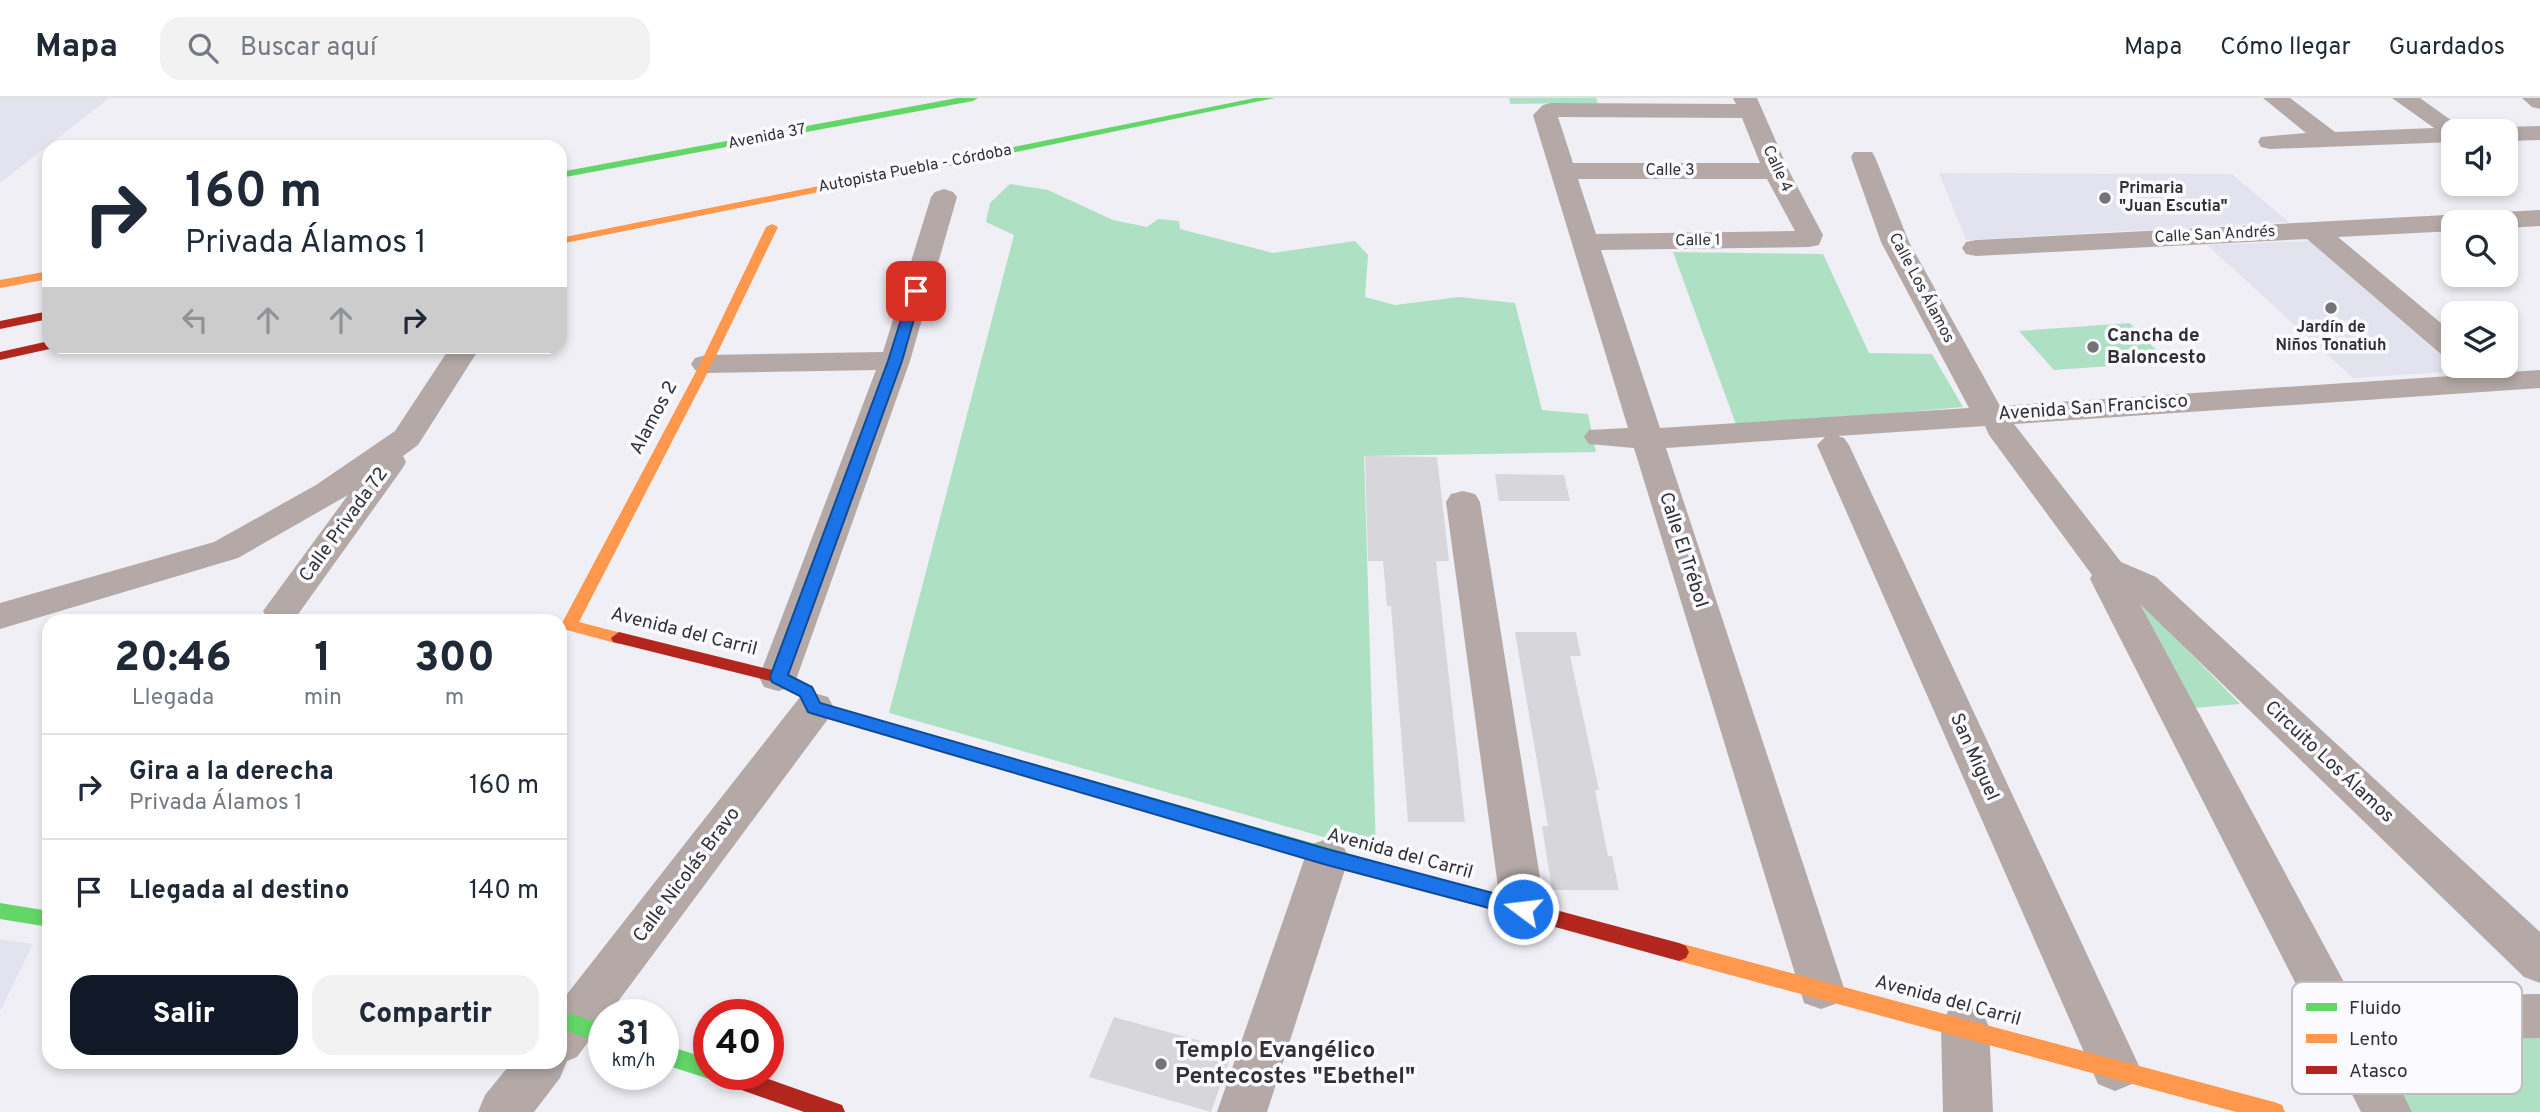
<!DOCTYPE html>
<html lang="es">
<head>
<meta charset="utf-8">
<style>
  body { margin:0; font-family:Overpass,sans-serif; background:#f2f2f3; color:#1f2937; height:100vh; display:flex; flex-direction:column; font-size:26px; white-space:nowrap }
  * { box-sizing:border-box; margin:0 }
  p { font-size:23px; color:#747a83 }
  .icon { flex:none; width:38px; height:38px; fill:none; stroke:currentColor; stroke-width:2; stroke-linecap:round; stroke-linejoin:round }
  .map { position:relative; flex:1; overflow:hidden }
  .sheet { position:absolute; left:42px; top:516px; width:525px; height:455px; display:flex; flex-direction:column; background:#fff; border-radius:21px; box-shadow:0 4px 10px #0003 }
  .sheet>* { flex:none }
  .top-card { position:absolute; left:42px; top:42px; width:525px; height:214px; border-radius:21px; box-shadow:0 4px 10px #0003; background:#fff; color:#1f2937; overflow:hidden }
  .fabs { position:absolute; left:2441px; top:21px; display:grid; gap:14px }
  .fabs a { display:grid; place-items:center; width:77px; height:77px; border-radius:14px; background:#fff; box-shadow:0 4px 10px #0003; font-size:35px }
  .speed { position:absolute; left:588px; top:901px; display:flex; gap:14px; font-size:35px; font-weight:700; text-align:center }
  .speed>* { display:grid; place-content:center; width:91px; height:91px; border-radius:50%; background:#fff; box-shadow:0 4px 10px #0003; line-height:1 }
  .speed small { font-size:18px; font-weight:400 }
  .speed .limit { border:10px solid #d22; background:#fff; color:#111 }
  .pin { position:absolute; display:grid; place-items:center; width:60px; height:60px; color:#fff; margin:-30px; border-radius:14px; box-shadow:0 4px 10px #0006 }
  .me { position:absolute; width:77px; margin:-38px; rotate:285deg; stroke-linejoin:round; filter:drop-shadow(0 0 5px #0008) }
  .turn { display:flex; align-items:center; gap:24px; height:147px; padding:0 28px; font-size:32px }
  .turn .icon { width:91px; height:91px; stroke-width:2.5 }
  .turn b { display:block; font-size:49px; line-height:60px }
  .lanes { display:flex; align-items:center; height:66px; padding:0 28px; background:#0003; justify-content:center; gap:35px; direction:ltr }
  .lanes .off { opacity:.35 }
  .eta { display:flex; justify-content:space-evenly; align-items:center; height:119px; text-align:center }
  .eta b { font-size:42px; font-weight:800; line-height:49px }
  .button { display:flex; gap:14px; margin-top:auto; padding:14px 28px }
  .button a { flex:1; height:80px; border-radius:21px; background:#111827; color:#fff; font-size:28px; font-weight:800; line-height:80px; text-align:center }
  .button a+a { background:#f2f2f3; color:#1f2937 }
  ul { padding:0; list-style:none }
  li { display:flex; align-items:center; gap:21px; height:105px; padding:0 28px; border-top:2px solid #e0e1e3 }
  li div { flex:1 }
  li b { display:block; font-size:26px }
  li em { font-style:normal }
  header { display:flex; align-items:center; gap:42px; box-sizing:border-box; height:98px; padding:0 35px; background:#fff; border-bottom:2px solid #e0e1e3 }
  header strong { font-size:33px }
  nav { display:flex; gap:38px; margin-inline-start:auto; font-size:24px }
  .search { width:490px; height:63px; background:#f2f2f3; display:flex; align-items:center; gap:18px; box-sizing:border-box; padding:0 24px; border-radius:21px; color:#747a83; font-size:26px }
  .map>svg:first-child { display:block }
  .built { fill:#e2e3ef }
  .green { fill:#aee0c4 }
  .building { fill:#d7d7db }
  .lines { fill:none; stroke-linecap:round; stroke-linejoin:round }
  .street { fill:#b4a9a7; fill-rule:evenodd }
  .fast { fill:#63d668; fill-rule:evenodd }
  .slow { fill:#ff974d; fill-rule:evenodd }
  .jam { fill:#b3261e; fill-rule:evenodd }
  .route { fill:#1a73e8; stroke:#114b97; stroke-width:2 }
  .poi-dot { fill:#747478; stroke:#fbfbff; stroke-width:2.5 }
  .labels { text-anchor:middle; dominant-baseline:central; stroke-width:7; stroke-linejoin:round; paint-order:stroke }
  .far-street-label { font-size:16px; fill:#313134; stroke:#fbfbff }
  .far-poi-label { font-size:16px; font-weight:bold; fill:#313134; stroke:#fbfbff; text-anchor:start }
  .poi-label { font-size:19px; font-weight:bold; fill:#313134; stroke:#fbfbff; text-anchor:start }
  .street-label { font-size:19px; fill:#313134; stroke:#fbfbff }
  .near-poi-label { font-size:23px; font-weight:bold; fill:#313134; stroke:#fbfbff; text-anchor:start }
  .key { fill:#fbfbff; stroke:#bebec2; stroke-width:2 }
  .key-label { font-size:19px; fill:#313134 }
</style>
</head>
<body>
<header>
<strong>Mapa</strong>
<div class="search"><svg class="icon" aria-label="search" viewBox="0 0 24 24"><circle cx="10" cy="10" r="6"/><path d="M15 15l6 6"/></svg>Buscar aquí</div>
<nav><a>Mapa</a><a>Cómo llegar</a><a>Guardados</a></nav>
</header>
<div class="map">
<svg width="2540" height="1014" viewBox="0 0 2540 1014">
  <rect width="100%" height="100%" fill="#efeff5"/>
  <!-- built -->
  <path class="built" d="M 0,0 L 109,0 L 0,85 Z
    M 1939,75 L 2232,76 L 2289,124 L 1966,142 Z
    M 2310,143 L 2459,273 L 2353,280 L 2207,147 Z
    M 0,841 L 33,846 L 0,913 Z"/>
  <!-- green -->
  <path class="green" d="M 1509,0 L 1596,0 L 1598,5 L 1510,6 Z
    M 1010,86 L 1048,92 L 1113,122 L 1147,129 L 1158,121 L 1179,123 L 1180,131 L 1273,155 L 1355,143 L 1368,157 L 1365,199 L 1395,207 L 1459,199 L 1515,205 L 1542,312 L 1588,316 L 1596,354 L 1364,358 L 1376,754 L 889,615 L 1014,137 L 986,124 L 990,105 Z
    M 1673,154 L 1823,156 L 1869,255 L 1932,256 L 1963,309 L 1737,329 Z
    M 2130,225 L 2168,264 L 2054,272 L 2019,233 Z
    M 2138,502 L 2240,606 L 2194,610 Z
    M 2540,936 L 2540,1014 L 2407,1014 L 2365,937 Z"/>
  <!-- building -->
  <path class="building" d="M 1365,358 L 1437,359 L 1449,463 L 1436,463 L 1465,724 L 1408,724 L 1391,508 L 1387,508 L 1383,463 L 1368,463 Z
    M 1495,376 L 1564,377 L 1570,403 L 1499,403 Z
    M 1515,534 L 1576,534 L 1581,558 L 1570,558 L 1599,692 L 1595,692 L 1608,758 L 1612,758 L 1619,792 L 1552,792 L 1542,728 L 1548,728 Z
    M 1114,919 L 1233,952 L 1211,1014 L 1089,979 Z"/>
  <g class="lines">
    <!-- street -->
    <path class="street" d="M 1733,0 L 1757,0 L 1789,73 L 1823,137 L 1819,147 L 1809,149 L 1601,152 L 1660,330 L 1969,310 L 1881,144 L 1851,59 L 1854,54 L 1872,54 L 1875,59 L 1909,144 L 2000,308 L 2540,272 L 2540,290 L 2014,326 L 2121,464 L 2156,479 L 2540,834 L 2540,885 L 2524,879 L 2140,506 L 2352,899 L 2540,896 L 2540,940 L 2375,942 L 2412,1014 L 2361,1014 L 2090,481 L 2092,477 L 1989,337 L 1985,328 L 1838,338 L 1844,340 L 1849,347 L 2140,970 L 2132,986 L 2115,993 L 2098,986 L 1817,347 L 1825,339 L 1666,350 L 1844,890 L 1838,905 L 1821,911 L 1804,905 L 1634,350 L 1589,346 L 1584,339 L 1589,332 L 1628,330 L 1533,17 L 1543,7 L 1551,5 L 1736,6 ZM 1558,19 L 1742,20 L 1760,65 L 1573,65 ZM 1578,81 L 1767,81 L 1795,133 L 1596,136 Z
      M 2263,0 L 2290,0 L 2335,34 L 2434,30 L 2392,0 L 2420,0 L 2466,33 L 2454,33 L 2454,44 L 2270,51 L 2261,49 L 2258,44 L 2261,39 L 2306,35 Z
      M 2522,0 L 2540,0 L 2540,11 L 2532,9 Z
      M 2540,28 L 2540,42 L 2506,43 L 2506,33 L 2496,33 L 2506,29 Z
      M 944,91 L 953,94 L 957,99 L 910,263 L 797,579 L 792,589 L 778,593 L 764,589 L 759,579 L 876,272 L 706,275 L 695,272 L 691,266 L 695,260 L 706,257 L 883,254 L 931,99 L 935,94 Z
      M 2540,112 L 2540,128 L 2506,130 L 2506,124 L 2454,124 L 2454,133 L 2338,139 L 2454,236 L 2454,261 L 2443,258 L 2307,141 L 1976,158 L 1966,156 L 1962,150 L 1966,144 L 1976,142 Z
      M 451,248 L 481,248 L 418,347 L 403,358 L 406,364 L 402,371 L 294,522 L 268,522 L 263,513 L 348,397 L 238,460 L 0,531 L 0,505 L 214,444 L 316,387 L 395,333 Z
      M 1463,393 L 1475,396 L 1480,404 L 1545,811 L 1539,825 L 1523,830 L 1507,825 L 1501,811 L 1446,404 L 1451,396 Z
      M 814,595 L 828,599 L 834,610 L 828,621 L 608,917 L 604,917 L 604,923 L 577,959 L 567,963 L 560,980 L 534,1014 L 478,1014 L 485,997 L 512,964 L 560,964 L 560,905 L 800,599 Z
      M 1327,741 L 1342,746 L 1349,759 L 1267,1014 L 1217,1014 L 1305,759 L 1312,746 Z
      M 1965,907 L 1982,913 L 1989,929 L 1993,1014 L 1943,1014 L 1941,929 L 1948,913 Z"/>
    <!-- fast -->
    <path class="fast" d="M 957,0 L 978,0 L 973,3 L 560,80 L 560,74 Z
      M 1255,0 L 1275,0 L 934,71 L 929,68 L 934,65 Z
      M 898,627 L 1417,775 L 1424,777 L 1426,783 L 1424,789 L 1417,791 L 892,639 L 889,634 L 892,629 Z
      M 0,805 L 49,813 L 49,829 L 0,821 Z
      M 560,913 L 604,926 L 604,945 L 560,931 Z
      M 663,946 L 709,961 L 709,976 L 716,978 L 709,981 L 663,966 Z"/>
    <!-- slow -->
    <path class="slow" d="M 934,65 L 938,66 L 938,70 L 560,146 L 560,140 Z
      M 772,126 L 778,129 L 712,266 L 579,524 L 625,536 L 627,540 L 619,546 L 563,531 L 561,527 L 700,266 L 766,129 Z
      M 49,173 L 49,181 L 0,190 L 0,182 Z
      M 1679,845 L 2274,1004 L 2282,1007 L 2285,1014 L 2236,1014 L 1679,863 L 1672,860 L 1669,854 L 1672,848 Z"/>
    <!-- jam -->
    <path class="jam" d="M 49,213 L 49,221 L 0,231 L 0,223 Z
      M 49,243 L 49,248 L 54,250 L 0,262 L 0,254 Z
      M 619,534 L 784,575 L 812,589 L 820,605 L 904,629 L 907,634 L 904,639 L 898,641 L 808,615 L 800,597 L 774,584 L 613,544 L 611,540 Z
      M 1417,775 L 1679,845 L 1686,848 L 1689,854 L 1686,860 L 1679,863 L 1417,791 L 1410,789 L 1408,783 L 1410,777 Z
      M 713,976 L 754,976 L 842,1007 L 845,1014 L 804,1014 L 716,983 Z"/>
  </g>
  <!-- route -->
  <path class="route" d="M 916,189 L 922,193 L 902,263 L 788,577 L 812,589 L 820,605 L 1327,751 L 1523,803 L 1530,805 L 1533,811 L 1530,817 L 1523,819 L 1327,767 L 814,616 L 808,614 L 800,598 L 772,584 L 770,579 L 888,263 L 910,193 Z"/>
  <!-- markers -->
  <g class="poi-dot">
    <circle cx="2105" cy="100" r="7"/>
    <circle cx="2331" cy="210" r="7"/>
    <circle cx="2093" cy="249" r="7"/>
    <circle cx="1161" cy="966" r="7"/>
  </g>
  <g class="labels">
    <!-- far-street labels -->
    <g class="far-street-label">
      <text transform="translate(767 39) rotate(-11)">Avenida 37</text>
      <text transform="translate(915 71) rotate(-11)">Autopista Puebla - Córdoba</text>
      <text transform="translate(1777 71) rotate(65)">Calle 4</text>
      <text x="1670" y="73">Calle 3</text>
      <text transform="translate(2215 137) rotate(-3)">Calle San Andrés</text>
      <text transform="translate(1698 143) rotate(-1)">Calle 1</text>
      <text transform="translate(1921 190) rotate(62)">Calle Los Álamos</text>
    </g>
    <!-- far-poi labels -->
    <g class="far-poi-label">
      <text x="2119" y="91">Primaria<tspan x="2119" dy="18">"Juan Escutia"</tspan></text>
      <text x="2331" y="230" text-anchor="middle">Jardín de<tspan x="2331" dy="18">Niños Tonatiuh</tspan></text>
    </g>
    <!-- poi labels -->
    <g class="poi-label">
      <text x="2107" y="238">Cancha de<tspan x="2107" dy="22">Baloncesto</tspan></text>
    </g>
    <!-- street labels -->
    <g class="street-label">
      <text transform="translate(2093 310) rotate(-4)">Avenida San Francisco</text>
      <text transform="translate(654 320) rotate(-62)">Alamos 2</text>
      <text transform="translate(344 427) rotate(-54)">Calle Privada 72</text>
      <text transform="translate(1683 452) rotate(72)">Calle El Trébol</text>
      <text transform="translate(684 534) rotate(14)">Avenida del Carril</text>
      <text transform="translate(1974 659) rotate(66)">San Miguel</text>
      <text transform="translate(2329 664) rotate(43)">Circuito Los Álamos</text>
      <text transform="translate(1400 756) rotate(15)">Avenida del Carril</text>
      <text transform="translate(687 777) rotate(-53)">Calle Nicolás Bravo</text>
      <text transform="translate(1948 903) rotate(15)">Avenida del Carril</text>
    </g>
    <!-- near-poi labels -->
    <g class="near-poi-label">
      <text x="1175" y="953">Templo Evangélico<tspan x="1175" dy="26">Pentecostes "Ebethel"</tspan></text>
    </g>
  </g>
  <!-- legend -->
  <rect x="2292" y="884" width="230" height="112" rx="10" class="key"/>
  <rect x="2306" y="905" width="31" height="8" fill="#63d668"/>
  <rect x="2306" y="936" width="31" height="9" fill="#ff974d"/>
  <rect x="2306" y="968" width="31" height="8" fill="#b3261e"/>
  <g class="key-label">
    <text x="2349" y="916">Fluido</text>
    <text x="2349" y="947">Lento</text>
    <text x="2349" y="979">Atasco</text>
  </g>
</svg>
<div class="fabs">
<a><svg class="icon" aria-label="sound" viewBox="0 0 24 24"><path d="M4 9h4l5-4v14l-5-4H4zM17 9q2 3 0 6"/></svg></a>
<a><svg class="icon" aria-label="search" viewBox="0 0 24 24"><circle cx="10" cy="10" r="6"/><path d="M15 15l6 6"/></svg></a>
<a><svg class="icon" aria-label="layers" viewBox="0 0 24 24"><path d="M12 4l9 5-9 5-9-5zM3 14l9 5 9-5"/></svg></a>
</div>
<div class="speed"><div>31<small>km/h</small></div><div class="limit">40</div></div>
<div class="pin" style="left:916px;top:193px;background:#d93025"><svg class="icon" aria-label="arrive" viewBox="0 0 24 24"><path d="M6 21V4h12l-3 4 3 4H6"/></svg></div>
<svg class="me" style="left:1523px;top:811px" viewBox="-20 -20 40 40"><circle r="17" fill="#1a73e8" stroke="#fff" stroke-width="3"/><path d="M0-11L8 9 0 5-8 9z" fill="#fff"/></svg>
<div class="top-card">
<div class="turn"><svg class="icon" aria-label="right" viewBox="0 0 24 24"><path d="M7 20v-9h11M14 6l5 5-5 5"/></svg><div><b>160 m</b>Privada Álamos 1</div></div>
<div class="lanes"><svg class="icon off" aria-label="left" viewBox="0 0 24 24"><path d="M17 20v-9H6M10 6l-5 5 5 5"/></svg><svg class="icon off" aria-label="ahead" viewBox="0 0 24 24"><path d="M12 20V5M6 11l6-6 6 6"/></svg><svg class="icon off" aria-label="ahead" viewBox="0 0 24 24"><path d="M12 20V5M6 11l6-6 6 6"/></svg><svg class="icon" aria-label="right" viewBox="0 0 24 24"><path d="M7 20v-9h11M14 6l5 5-5 5"/></svg></div>
</div>
<section class="sheet">
<div class="eta">
<div><b>20:46</b><p>Llegada</p></div>
<div><b>1</b><p>min</p></div>
<div><b>300</b><p>m</p></div>
</div>
<ul>
<li><svg class="icon" aria-label="right" viewBox="0 0 24 24"><path d="M7 20v-9h11M14 6l5 5-5 5"/></svg><div><b>Gira a la derecha</b><p>Privada Álamos 1</p></div><em>160 m</em></li>
<li><svg class="icon" aria-label="arrive" viewBox="0 0 24 24"><path d="M6 21V4h12l-3 4 3 4H6"/></svg><div><b>Llegada al destino</b></div><em>140 m</em></li>
</ul>
<div class="button"><a>Salir</a><a>Compartir</a></div>
</section>
</div>
</body>
</html>
